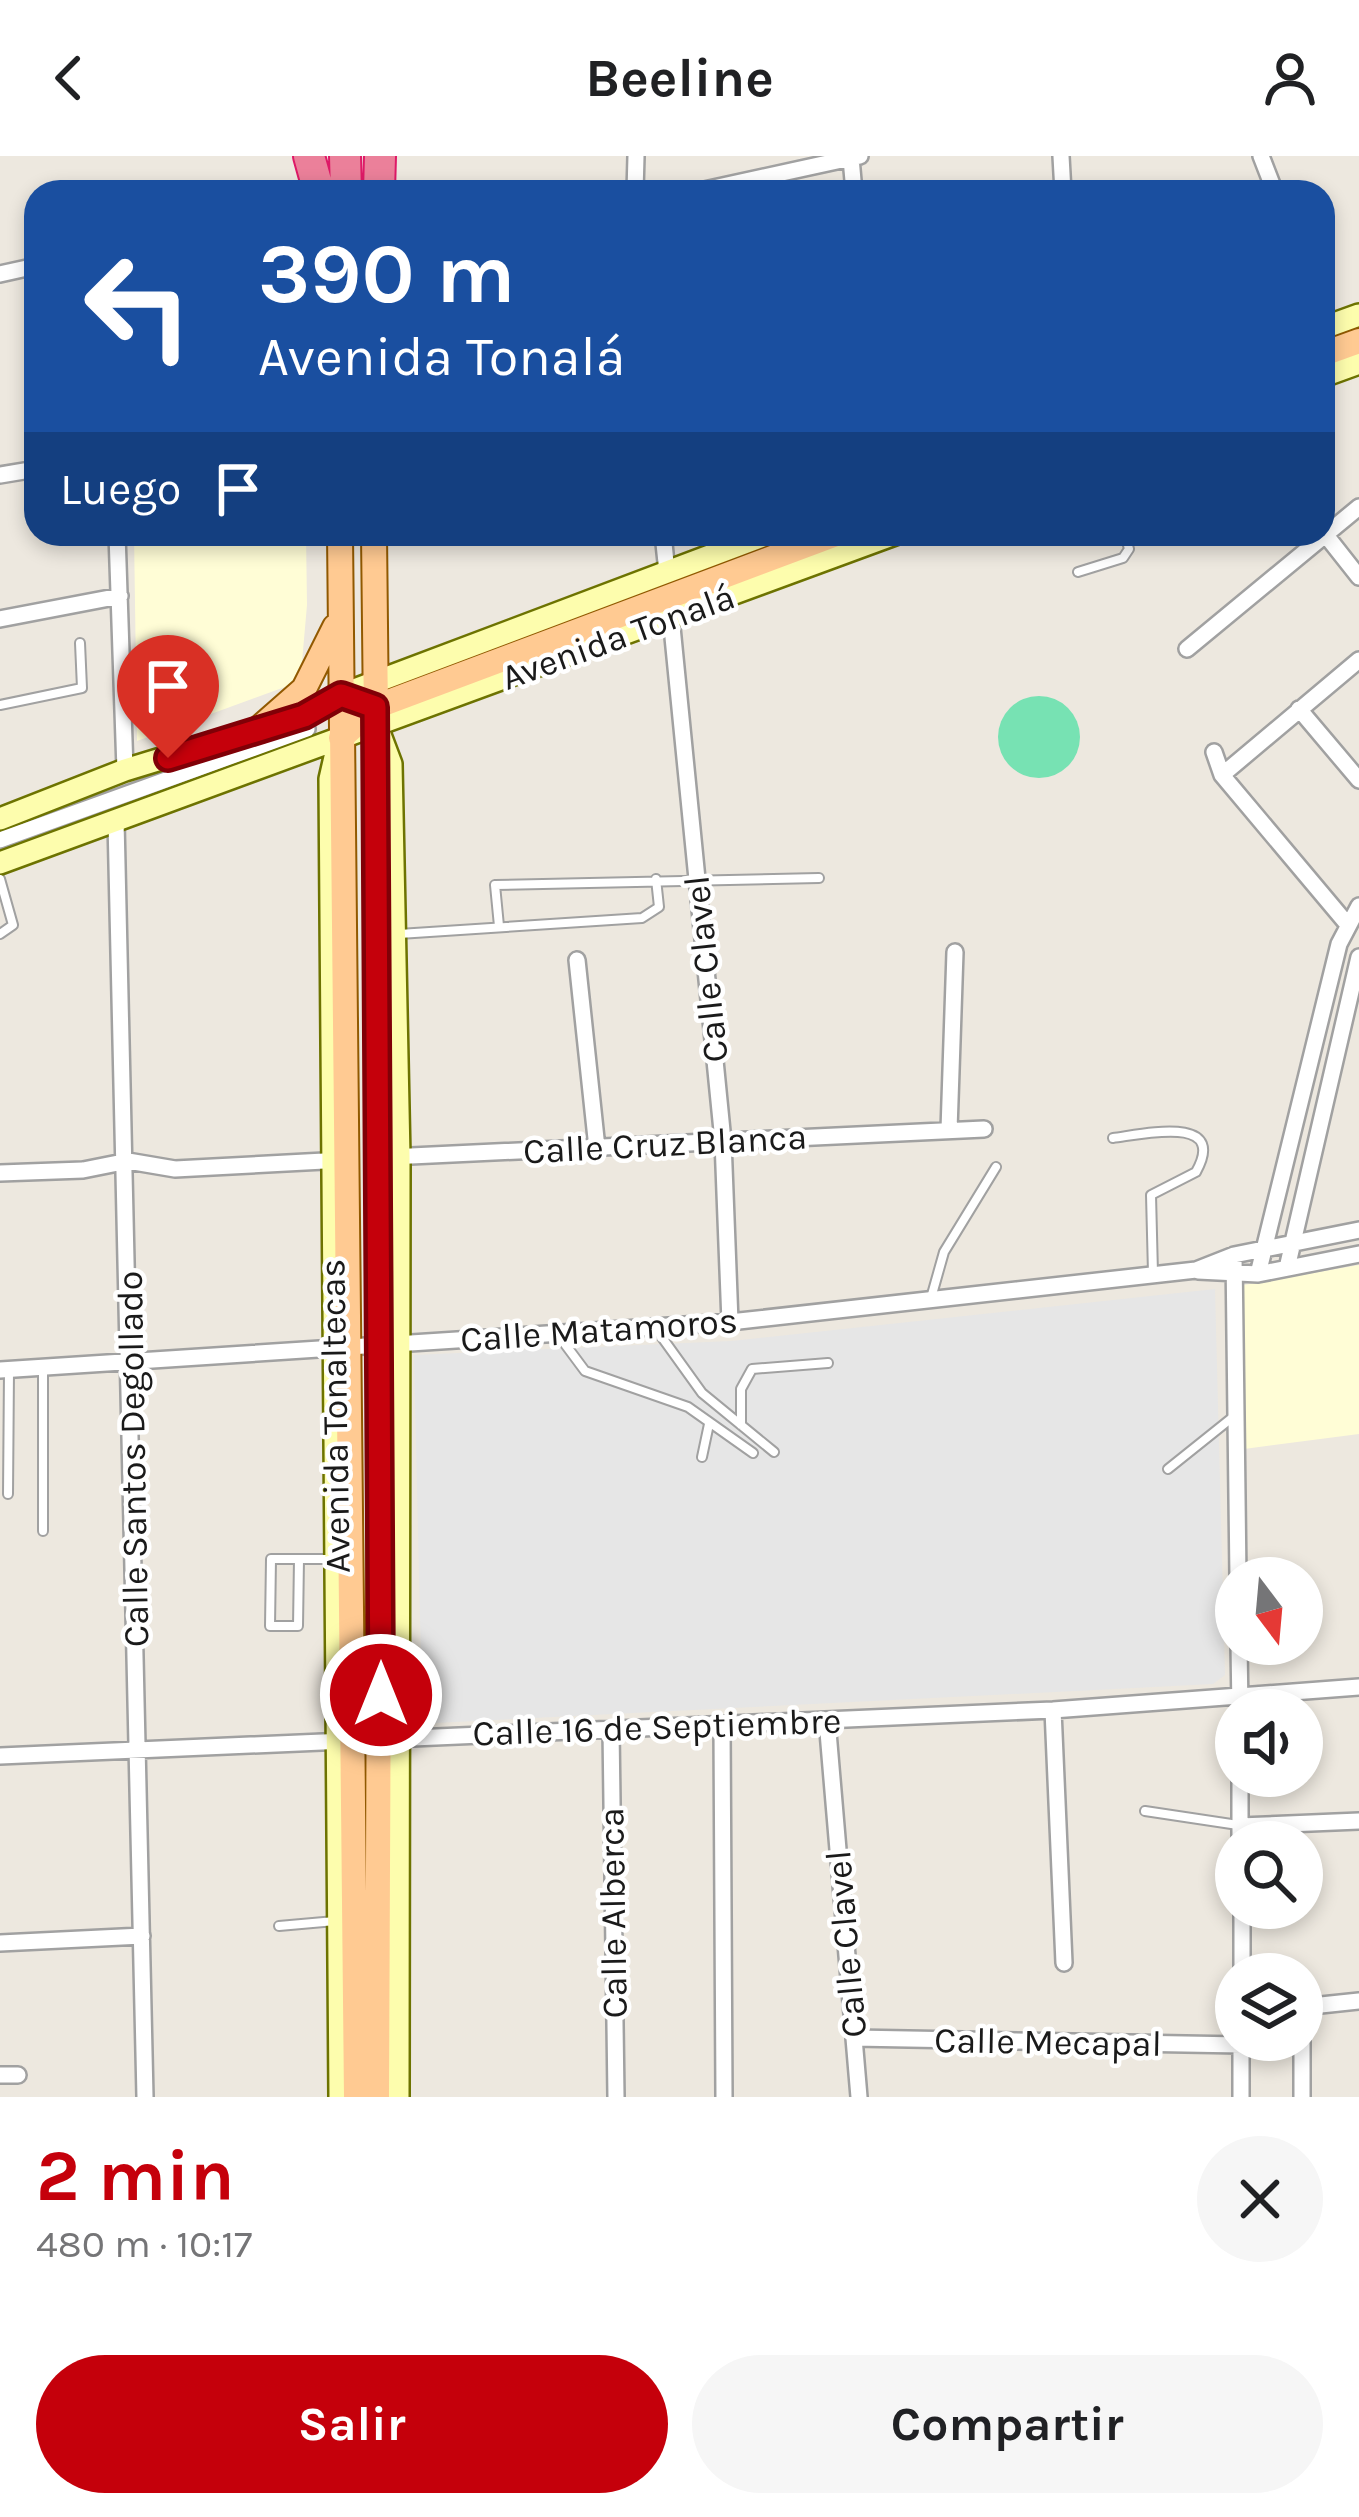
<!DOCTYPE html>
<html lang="es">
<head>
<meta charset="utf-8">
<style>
  body { margin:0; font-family:Karla,sans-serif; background:#f6f6f6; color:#202124; height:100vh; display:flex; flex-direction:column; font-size:45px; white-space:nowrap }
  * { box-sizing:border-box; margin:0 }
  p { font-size:39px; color:#757577 }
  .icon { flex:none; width:66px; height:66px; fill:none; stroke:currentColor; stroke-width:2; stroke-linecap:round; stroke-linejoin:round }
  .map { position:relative; height:1941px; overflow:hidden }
  .details { display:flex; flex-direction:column; background:#fff; flex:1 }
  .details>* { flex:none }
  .guide { position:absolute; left:24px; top:24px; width:1311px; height:366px; border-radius:36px; box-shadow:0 6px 18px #0003; background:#1a4fa0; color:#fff; overflow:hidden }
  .needle { width:78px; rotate:164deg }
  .controls { position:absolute; left:1215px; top:1401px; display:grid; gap:24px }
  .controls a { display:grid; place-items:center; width:108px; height:108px; border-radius:50%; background:#fff; box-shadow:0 6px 18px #0003; font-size:60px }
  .pin { position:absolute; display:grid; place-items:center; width:102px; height:102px; color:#fff; margin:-123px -51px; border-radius:50% 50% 50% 0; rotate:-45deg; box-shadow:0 0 12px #0007 }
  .pin .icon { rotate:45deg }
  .me { position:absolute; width:132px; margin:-66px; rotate:0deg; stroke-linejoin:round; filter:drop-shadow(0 0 9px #0008) }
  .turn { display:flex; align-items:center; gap:42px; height:252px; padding:0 36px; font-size:54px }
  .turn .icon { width:156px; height:156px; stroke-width:2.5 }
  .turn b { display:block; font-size:84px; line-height:102px }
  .then { display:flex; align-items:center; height:114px; padding:0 36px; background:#0003; gap:24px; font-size:45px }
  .round { display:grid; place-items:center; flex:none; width:126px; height:126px; border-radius:63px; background:#f6f6f6 }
  .overview { display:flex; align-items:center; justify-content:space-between; height:204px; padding:0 36px }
  h1 { font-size:72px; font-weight:700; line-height:90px; color:#c5000b }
  .primary-button { display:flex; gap:24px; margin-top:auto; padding:24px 36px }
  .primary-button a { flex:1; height:138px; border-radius:72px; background:#c5000b; color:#fff; font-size:48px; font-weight:700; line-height:138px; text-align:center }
  .primary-button a+a { background:#f6f6f6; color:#202124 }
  header { display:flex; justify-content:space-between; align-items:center; height:156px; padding:0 36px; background:#fff; font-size:54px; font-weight:700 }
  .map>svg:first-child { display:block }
  .education { fill:#fffdd6 }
  .pitch { fill:#77e2b3 }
  .parking { fill:#e6e6e6 }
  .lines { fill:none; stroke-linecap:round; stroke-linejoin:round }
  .lane-casing { stroke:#a1a1a1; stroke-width:12 }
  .street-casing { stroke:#a1a1a1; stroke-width:20 }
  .secondary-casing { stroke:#6d7300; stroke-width:26 }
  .primary-casing { stroke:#915900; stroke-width:28 }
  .highway-casing { stroke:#de1967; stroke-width:34 }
  .lane { stroke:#fff; stroke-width:8 }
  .street { stroke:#fff; stroke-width:15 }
  .secondary { stroke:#fdfdad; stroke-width:21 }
  .primary { stroke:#ffca92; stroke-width:24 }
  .highway { stroke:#eb809a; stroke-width:30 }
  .route-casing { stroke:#800007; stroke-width:30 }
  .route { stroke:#c5000b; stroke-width:21 }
  .labels { text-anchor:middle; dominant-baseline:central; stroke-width:9; stroke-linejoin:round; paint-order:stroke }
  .street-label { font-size:36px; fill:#1a1a1a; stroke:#fff }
</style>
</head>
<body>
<header><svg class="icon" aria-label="back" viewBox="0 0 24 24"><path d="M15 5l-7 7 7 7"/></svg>Beeline<svg class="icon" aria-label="person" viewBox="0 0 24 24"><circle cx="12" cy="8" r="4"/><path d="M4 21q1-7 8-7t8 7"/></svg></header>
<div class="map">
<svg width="1359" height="1941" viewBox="0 0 1359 1941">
  <rect width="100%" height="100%" fill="#ede8df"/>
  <!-- education -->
  <path class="education" d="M 134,378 L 306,378 L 307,449 L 302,506 L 293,528 L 137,585 Z
    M 1359,1109 L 1359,1278 L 1244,1293 L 1244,1129 Z"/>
  <!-- pitch -->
  <path class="pitch" d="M998 581a41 41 0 1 1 82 0a41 41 0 1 1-82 0Z"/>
  <!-- parking -->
  <path class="parking" d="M 1215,1133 L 1225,1519 L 1213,1528 L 435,1567 L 422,1550 L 414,1199 L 731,1185 Z"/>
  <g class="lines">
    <!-- lane casing -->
    <g class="lane-casing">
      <path id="lane" d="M 1078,416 L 1123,402 L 1129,393 L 1125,378
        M 0,549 L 82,532 L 80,487
        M 0,723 L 13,769 L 0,778
        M 499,770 L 495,729 L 819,722
        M 399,778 L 642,762 L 659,751 L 656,723
        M 1113,982 C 1139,979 1229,957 1196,1016 L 1151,1039 L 1153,1117
        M 931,1142 L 944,1096 L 996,1011
        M 656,1173 L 702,1237 L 774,1296
        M 559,1180 L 585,1215 L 688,1251 L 753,1297
        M 43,1213 L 43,1375
        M 741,1269 L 741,1233 L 752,1213 L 828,1207
        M 702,1301 L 709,1268
        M 1168,1313 L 1233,1261
        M 8,1338 L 9,1215
        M 299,1403 L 298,1470 L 270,1470 L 271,1403 L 335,1403
        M 1145,1655 L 1238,1669
        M 279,1770 L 335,1765"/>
    </g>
    <!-- street casing -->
    <g class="street-casing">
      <path id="street" d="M 1061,0 L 1063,36
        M 1261,0 L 1275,36
        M 851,2 L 854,36
        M 635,36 L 636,0
        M 695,36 L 860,0
        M 0,118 L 36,110
        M 0,319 L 36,313
        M 117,378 L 125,614
        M 663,378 L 667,416
        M 1325,378 L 1359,421
        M 671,461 L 723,985 L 730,1166
        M 0,463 L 120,440
        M 1187,493 L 1359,351
        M 1299,553 L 1359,624
        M 1214,596 L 1222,619 L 1348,769
        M 1222,619 L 1359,504
        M 116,665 L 145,1941
        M 0,684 L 307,573
        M 577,804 L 597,992
        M 949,974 L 955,796
        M 390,1001 L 984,973
        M 0,1017 L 83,1014 L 128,1005 L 175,1013 L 343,1004
        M 1234,1099 L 1238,1422
        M 1287,1112 L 1359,801
        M 1198,1115 L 1258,1118 L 1359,1098
        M 1258,1118 L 1339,788 L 1359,750
        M 0,1214 L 730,1166 L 1196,1114 L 1234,1099 L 1359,1074
        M 1239,1488 L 1240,1554
        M 1053,1554 L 1064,1807
        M 827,1564 L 859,1941
        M 722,1569 L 724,1941
        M 611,1573 L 616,1941
        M 0,1600 L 1053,1554 L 1359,1531
        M 1240,1620 L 1240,1686
        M 1240,1670 L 1359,1665
        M 0,1787 L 142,1780
        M 1242,1818 L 1242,1752
        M 1302,1851 L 1359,1845
        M 854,1882 L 1241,1889
        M 0,1919 L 18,1919
        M 1241,1941 L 1241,1884
        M 1302,1941 L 1302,1850"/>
    </g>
    <!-- secondary casing -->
    <g class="secondary-casing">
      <path id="secondary" d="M 1323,172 L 1359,159
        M 1323,220 L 1359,207
        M 377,571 L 391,608 L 399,1001 L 398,1941
        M 338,588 L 330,623 L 340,1941
        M 0,663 L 125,614 L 304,559 L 341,539 L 768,378
        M 0,707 L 895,378"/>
    </g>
    <!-- primary casing -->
    <g class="primary-casing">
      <path id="primary" d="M 1323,198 L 1359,185
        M 340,378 L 356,1941
        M 374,378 L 381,1023 L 377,1941
        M 255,576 L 304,533 L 335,471
        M 341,582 L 375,551 L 836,378"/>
    </g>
    <!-- highway casing -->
    <g class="highway-casing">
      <path id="highway" d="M 309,0 L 319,36
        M 345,0 L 346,36
        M 379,36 L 380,0"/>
    </g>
    <!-- lane -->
    <use href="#lane" class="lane"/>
    <!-- street -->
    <use href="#street" class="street"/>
    <!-- secondary -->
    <use href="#secondary" class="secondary"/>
    <!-- primary -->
    <use href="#primary" class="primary"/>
    <!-- highway -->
    <use href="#highway" class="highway"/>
  </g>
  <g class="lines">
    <!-- route casing -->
    <g class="route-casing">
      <path id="route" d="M 168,602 L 304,560 L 341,539 L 375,551 L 381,1539"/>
    </g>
    <!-- route -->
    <use href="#route" class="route"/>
  </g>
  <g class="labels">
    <!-- street labels -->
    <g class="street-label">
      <text transform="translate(618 481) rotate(-20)">Avenida Tonalá</text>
      <text transform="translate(706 813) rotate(-96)">Calle Clavel</text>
      <text transform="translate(665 988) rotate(-3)">Calle Cruz Blanca</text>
      <text transform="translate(599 1174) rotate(-4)">Calle Matamoros</text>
      <text transform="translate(335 1260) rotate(-91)">Avenida Tonaltecas</text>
      <text transform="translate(133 1303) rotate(-91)">Calle Santos Degollado</text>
      <text transform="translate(657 1571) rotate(-2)">Calle 16 de Septiembre</text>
      <text transform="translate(613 1757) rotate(-91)">Calle Alberca</text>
      <text transform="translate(846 1788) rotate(-95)">Calle Clavel</text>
      <text transform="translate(1048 1886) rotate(1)">Calle Mecapal</text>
    </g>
  </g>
</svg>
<div class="controls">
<a><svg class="needle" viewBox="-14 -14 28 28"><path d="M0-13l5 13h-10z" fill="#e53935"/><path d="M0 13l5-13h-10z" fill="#757577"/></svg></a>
<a><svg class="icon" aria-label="sound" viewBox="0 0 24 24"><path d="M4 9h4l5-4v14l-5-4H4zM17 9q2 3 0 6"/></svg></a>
<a><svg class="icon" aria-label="search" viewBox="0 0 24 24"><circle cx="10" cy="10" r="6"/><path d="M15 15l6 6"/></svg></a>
<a><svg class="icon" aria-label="layers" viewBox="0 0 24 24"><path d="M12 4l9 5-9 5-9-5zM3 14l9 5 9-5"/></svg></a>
</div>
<div class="pin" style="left:168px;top:602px;background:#d93025"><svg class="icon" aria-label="arrive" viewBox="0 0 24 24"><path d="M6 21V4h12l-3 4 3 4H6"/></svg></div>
<svg class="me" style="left:381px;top:1539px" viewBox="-20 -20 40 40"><circle r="17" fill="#c5000b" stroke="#fff" stroke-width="3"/><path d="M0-11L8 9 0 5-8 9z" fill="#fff"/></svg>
<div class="guide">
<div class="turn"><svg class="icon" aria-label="left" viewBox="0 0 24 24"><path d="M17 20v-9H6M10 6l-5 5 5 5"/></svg><div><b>390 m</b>Avenida Tonalá</div></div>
<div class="then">Luego<svg class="icon" aria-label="arrive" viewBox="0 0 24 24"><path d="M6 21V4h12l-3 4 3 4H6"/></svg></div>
</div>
</div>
<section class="details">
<div class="overview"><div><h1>2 min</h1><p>480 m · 10:17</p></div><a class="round"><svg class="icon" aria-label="close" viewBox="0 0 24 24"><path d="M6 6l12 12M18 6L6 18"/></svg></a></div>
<div class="primary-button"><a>Salir</a><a>Compartir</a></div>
</section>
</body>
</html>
